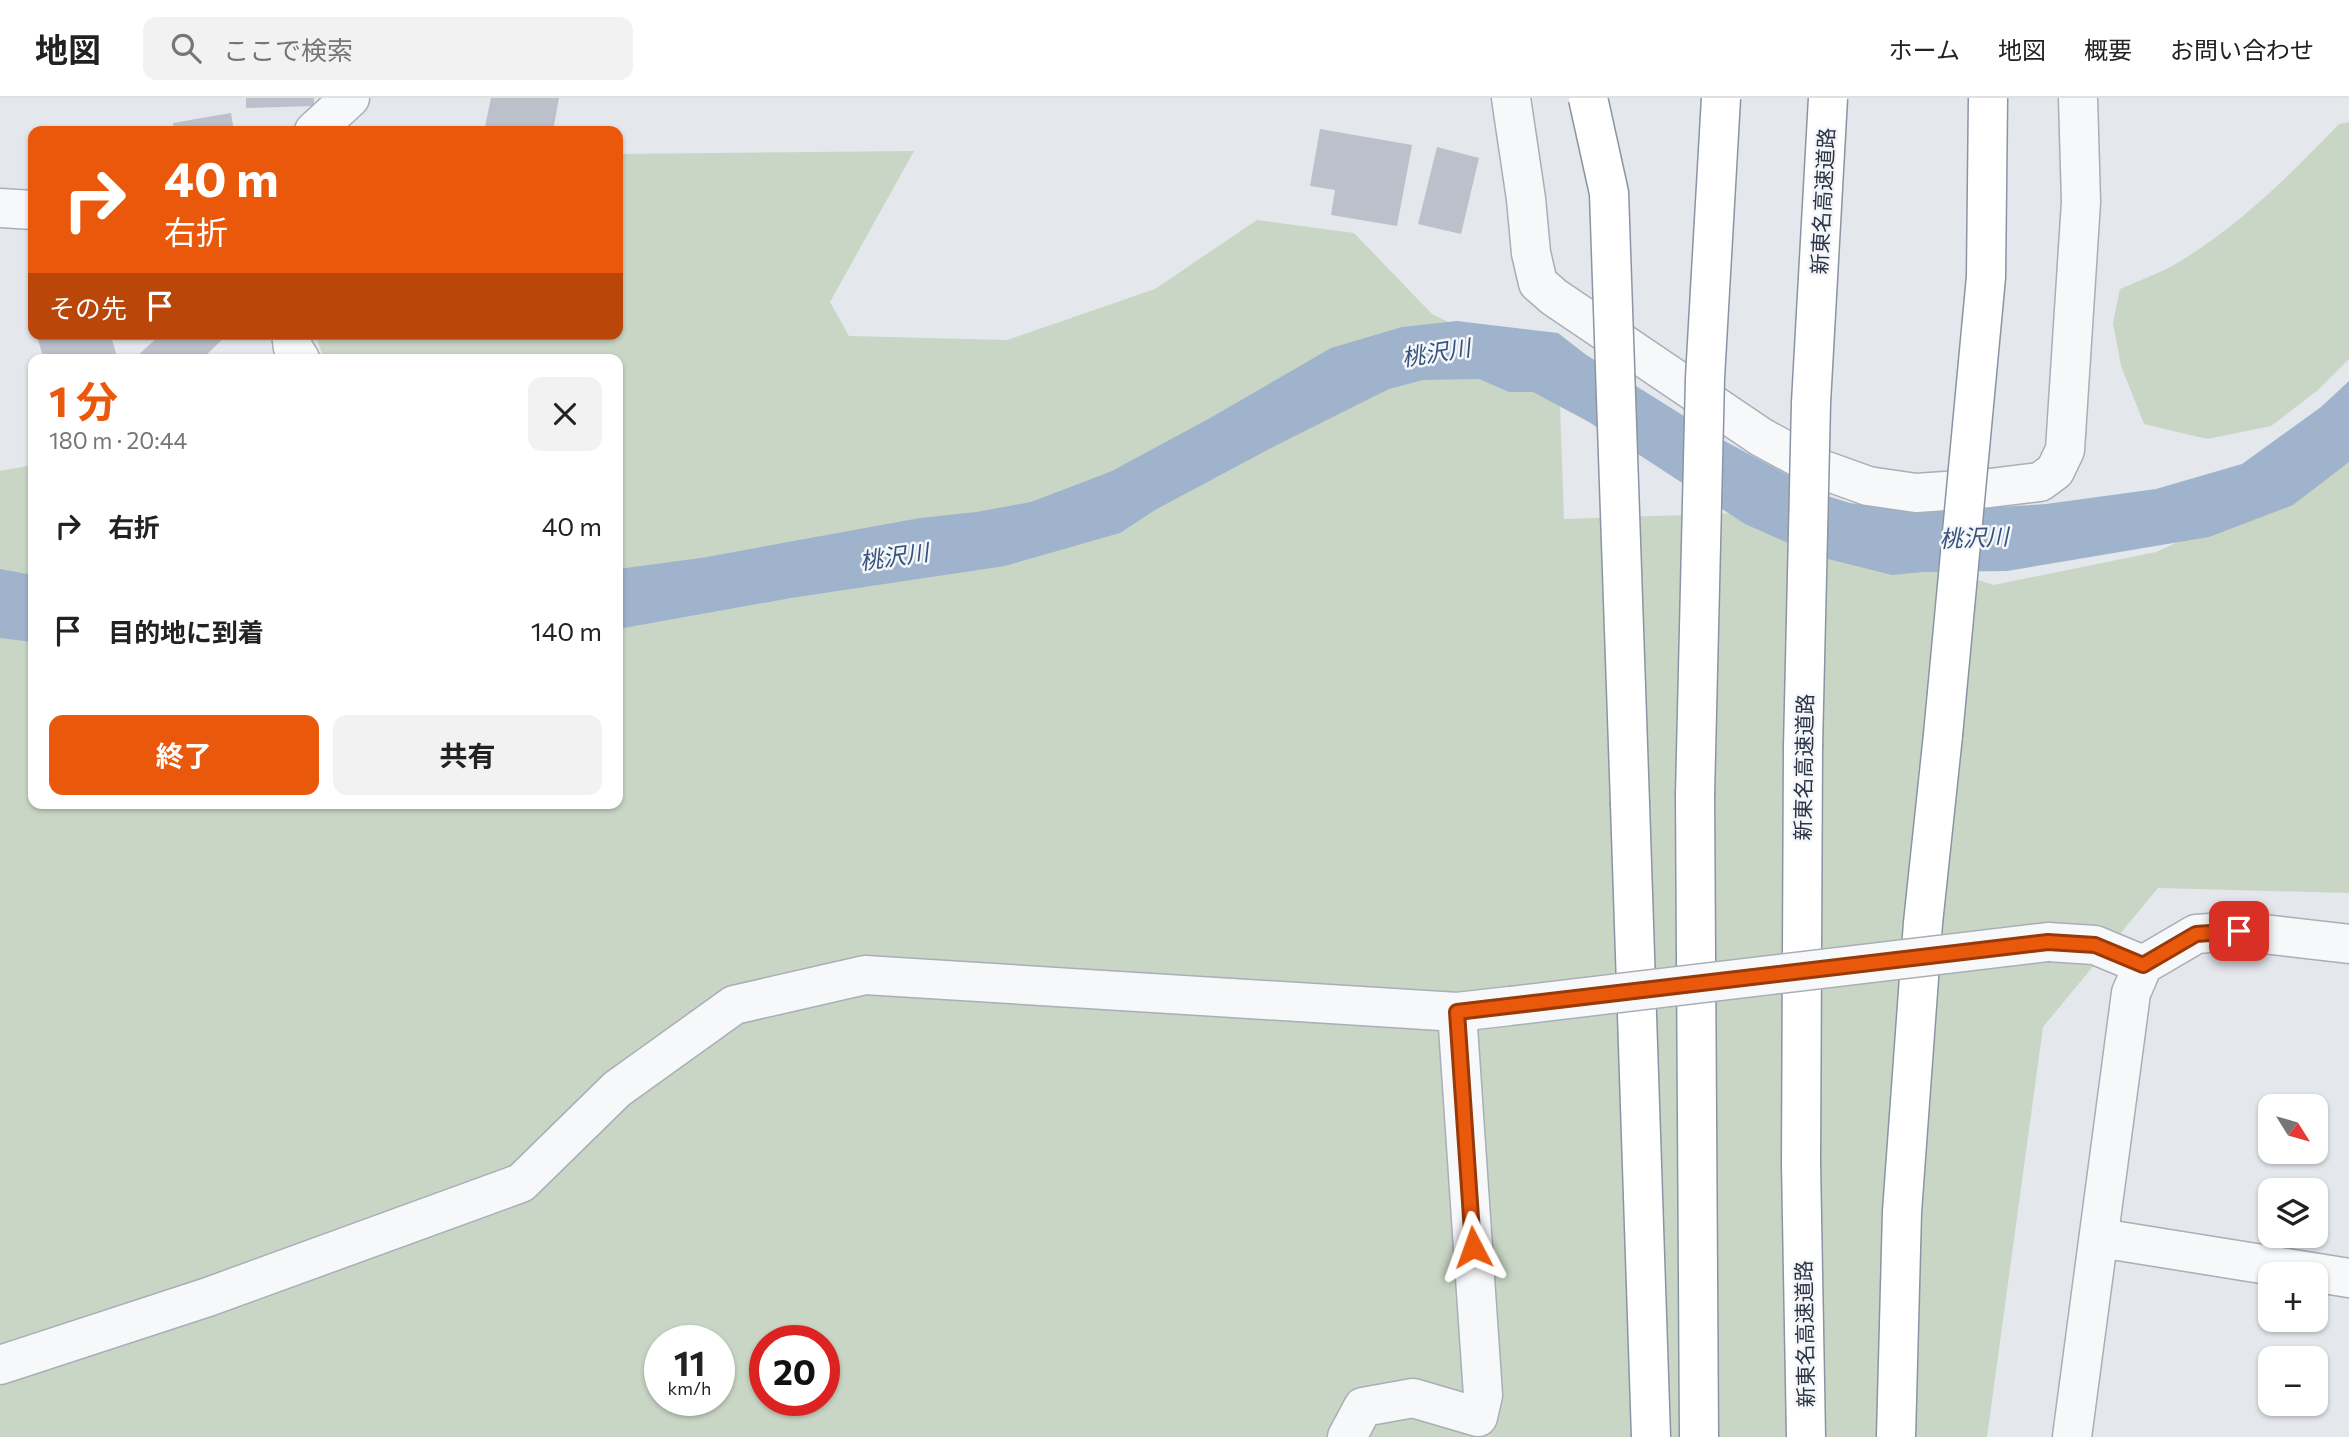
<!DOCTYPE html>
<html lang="ja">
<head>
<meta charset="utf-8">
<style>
  body { margin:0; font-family:Commissioner,"Noto Sans JP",sans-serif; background:#f2f2f2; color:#222; height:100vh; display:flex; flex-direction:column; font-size:26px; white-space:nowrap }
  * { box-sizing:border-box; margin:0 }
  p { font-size:23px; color:#767676 }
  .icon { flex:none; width:38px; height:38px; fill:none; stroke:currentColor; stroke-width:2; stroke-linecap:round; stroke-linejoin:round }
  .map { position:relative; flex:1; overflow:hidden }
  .drawer { position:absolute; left:28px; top:256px; width:595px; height:455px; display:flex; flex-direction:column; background:#fff; border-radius:14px; box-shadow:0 2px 5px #0004 }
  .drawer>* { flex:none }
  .guide { position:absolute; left:28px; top:28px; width:595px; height:214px; border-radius:14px; box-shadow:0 2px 5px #0004; background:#ea580c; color:#fff; overflow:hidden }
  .needle { width:46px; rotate:127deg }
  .buttons { position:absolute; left:2258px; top:996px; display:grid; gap:14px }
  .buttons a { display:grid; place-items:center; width:70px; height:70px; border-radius:14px; background:#fff; box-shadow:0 2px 5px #0004; font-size:35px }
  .speed { position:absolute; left:644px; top:1227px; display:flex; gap:14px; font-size:35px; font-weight:700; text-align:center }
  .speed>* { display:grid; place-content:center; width:91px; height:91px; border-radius:50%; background:#fff; box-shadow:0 2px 5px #0004; line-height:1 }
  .speed small { font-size:18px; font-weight:400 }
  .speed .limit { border:10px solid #d22; background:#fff; color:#111 }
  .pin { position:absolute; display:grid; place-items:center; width:60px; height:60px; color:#fff; margin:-30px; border-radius:14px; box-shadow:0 4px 10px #0006 }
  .me { position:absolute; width:77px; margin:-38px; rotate:356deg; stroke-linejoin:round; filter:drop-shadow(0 0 5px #0008) }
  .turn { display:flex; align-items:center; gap:24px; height:147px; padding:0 21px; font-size:32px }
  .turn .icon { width:91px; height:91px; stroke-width:2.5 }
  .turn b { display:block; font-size:49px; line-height:60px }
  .then { display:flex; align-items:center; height:66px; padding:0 21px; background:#0003; gap:14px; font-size:26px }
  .round { display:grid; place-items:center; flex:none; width:74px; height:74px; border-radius:14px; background:#f2f2f2 }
  .headline { display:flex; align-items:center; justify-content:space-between; height:119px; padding:0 21px }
  h1 { font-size:42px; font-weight:700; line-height:52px; color:#ea580c }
  .cta { display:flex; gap:14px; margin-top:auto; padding:14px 21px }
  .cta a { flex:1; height:80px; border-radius:14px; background:#ea580c; color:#fff; font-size:28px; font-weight:700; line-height:80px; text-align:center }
  .cta a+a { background:#f2f2f2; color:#222 }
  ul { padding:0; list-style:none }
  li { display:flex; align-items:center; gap:21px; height:105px; padding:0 21px }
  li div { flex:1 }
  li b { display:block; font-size:26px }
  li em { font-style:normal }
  header { display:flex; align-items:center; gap:42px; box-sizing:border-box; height:98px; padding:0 35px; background:#fff; border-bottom:2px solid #e0e0e0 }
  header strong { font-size:33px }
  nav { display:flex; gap:38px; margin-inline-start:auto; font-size:24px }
  .search { width:490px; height:63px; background:#f2f2f2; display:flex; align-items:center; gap:18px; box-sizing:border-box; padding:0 24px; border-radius:14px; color:#767676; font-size:26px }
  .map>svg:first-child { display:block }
  .green { fill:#c9d6c5; fill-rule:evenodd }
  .water { fill:#9fb4cc }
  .building { fill:#bbc0ca }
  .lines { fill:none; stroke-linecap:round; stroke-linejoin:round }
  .minor-casing { stroke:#a9aeb7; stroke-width:41 }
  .highway-casing { stroke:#8b94a3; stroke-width:41 }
  .minor { stroke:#f7f8fa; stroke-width:38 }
  .highway { stroke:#fff; stroke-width:38 }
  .minor-bridge-casing { stroke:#a9aeb7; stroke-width:41; stroke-linecap:butt }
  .highway-bridge-casing { stroke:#8b94a3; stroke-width:41; stroke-linecap:butt }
  .minor-bridge { stroke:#f7f8fa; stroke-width:38 }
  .highway-bridge { stroke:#fff; stroke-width:38 }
  .route-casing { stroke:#983908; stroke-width:18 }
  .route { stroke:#ea580c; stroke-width:12 }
  .labels { text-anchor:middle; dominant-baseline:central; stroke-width:5; stroke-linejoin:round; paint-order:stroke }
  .street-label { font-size:21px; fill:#2b3445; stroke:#f4f6f9 }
  .water-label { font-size:23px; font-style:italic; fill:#34527a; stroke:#f4f6f9 }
</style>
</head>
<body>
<header>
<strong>地図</strong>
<div class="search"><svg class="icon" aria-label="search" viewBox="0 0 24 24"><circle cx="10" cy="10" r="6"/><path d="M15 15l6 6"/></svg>ここで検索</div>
<nav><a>ホーム</a><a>地図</a><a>概要</a><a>お問い合わせ</a></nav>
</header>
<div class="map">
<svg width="2349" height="1339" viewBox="0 0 2349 1339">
  <rect width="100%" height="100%" fill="#e4e7ec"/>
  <!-- green -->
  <path class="green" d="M 2349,24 L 2349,261 L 2318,292 L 2271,328 L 2207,341 L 2144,326 L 2121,268 L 2113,225 L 2120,191 C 2140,182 2161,175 2179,164 C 2240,127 2291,76 2339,26 Z
    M 914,53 L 830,204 L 849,238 L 1007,242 L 1155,191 L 1257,122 L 1354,135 L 1432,216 L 1559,278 L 1564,421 L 1773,414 L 1994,487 L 2156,454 L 2325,377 L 2349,356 L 2349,795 L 2158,790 L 2043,929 L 1987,1339 L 0,1339 L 0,373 L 33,367 L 33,705 L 618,705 L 618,261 L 324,261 L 315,236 L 618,236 L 618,56 ZM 660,1242 L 719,1242 L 719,1302 L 660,1302 ZM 765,1242 L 824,1242 L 824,1302 L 765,1302 Z"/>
  <!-- water -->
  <path class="water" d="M 1457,223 L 1558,235 L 1585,256 L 1719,340 L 1827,398 L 1850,405 L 1923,414 L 2046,406 L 2156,391 L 2242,366 L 2321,309 L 2349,283 L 2349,364 L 2293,407 L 2209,439 L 2007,473 L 1923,474 L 1892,477 L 1820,459 L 1745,426 L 1589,324 L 1533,294 L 1509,294 L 1479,281 L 1423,282 L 1389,291 L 1275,348 L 1155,412 L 1120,435 L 1005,468 L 791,500 L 618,531 L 618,471 L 701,460 L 920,420 L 976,414 L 1031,404 L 1112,373 L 1210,320 L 1331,250 L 1402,229 Z
    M 0,471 L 33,477 L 33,544 L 0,540 Z"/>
  <!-- building -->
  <path class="building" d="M 246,0 L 314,0 L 314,8 L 246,10 Z
    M 491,0 L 559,0 L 553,33 L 484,33 Z
    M 231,15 L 234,33 L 174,33 L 173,25 Z
    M 1320,31 L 1412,47 L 1397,128 L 1331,117 L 1335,92 L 1310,88 Z
    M 1437,49 L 1479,60 L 1461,136 L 1418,126 Z
    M 36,236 L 110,236 L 118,261 L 44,261 Z
    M 161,236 L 228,236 L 202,261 L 134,261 Z"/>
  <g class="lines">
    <!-- minor casing -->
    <g class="minor-casing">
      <path id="minor" d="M 1511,0 L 1526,101 L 1531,155 L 1538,185 L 1554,199 L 1761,339 L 1818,370 L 1868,388 L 1916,395 L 1990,390 L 2040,384 L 2055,373 L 2065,352 L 2081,104 L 2078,0
        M 314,33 L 350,0
        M 0,110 L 33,112
        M 291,236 L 293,250 L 300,261
        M 2048,844 L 2095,847 L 2143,867
        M 2100,1140 L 2349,1180
        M 0,1267 L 208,1199 L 521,1085 L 617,991 L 734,907 L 865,877 L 1457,914 L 1510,908
        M 1347,1339 L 1363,1309 L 1413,1300 L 1478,1319 L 1483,1297 L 1457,914
        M 2072,1339 L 2131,895 L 2143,867 L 2196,836 L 2239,833 L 2349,846"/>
    </g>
    <!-- highway casing -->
    <g class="highway-casing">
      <path id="highway" d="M 1803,649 L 1801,1065 L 1806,1339
        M 1695,697 L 1699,1339
        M 1630,706 L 1651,1339
        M 1896,1339 L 1902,1114 L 1923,825 L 1943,637"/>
    </g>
    <!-- minor -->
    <use href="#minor" class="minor"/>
    <!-- highway -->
    <use href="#highway" class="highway"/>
    <!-- minor-bridge casing -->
    <g class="minor-bridge-casing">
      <path id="minor-bridge" d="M 1510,908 L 2048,844"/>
    </g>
    <!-- highway-bridge casing -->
    <g class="highway-bridge-casing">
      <path id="highway-bridge" d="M 1588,0 L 1609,95 L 1630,706
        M 1943,637 L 1986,179 L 1988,0
        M 1803,649 L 1811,305 L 1828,0
        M 1695,697 L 1705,280 L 1721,0"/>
    </g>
    <!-- minor-bridge -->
    <use href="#minor-bridge" class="minor-bridge"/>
    <!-- highway-bridge -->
    <use href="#highway-bridge" class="highway-bridge"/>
  </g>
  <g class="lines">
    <!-- route casing -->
    <g class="route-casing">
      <path id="route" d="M 1473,1149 L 1457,914 L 2048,844 L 2095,847 L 2143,867 L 2196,836 L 2239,833"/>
    </g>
    <!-- route -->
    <use href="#route" class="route"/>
  </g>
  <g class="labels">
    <!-- street labels -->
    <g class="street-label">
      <text transform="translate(1822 103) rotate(-87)">新東名高速道路</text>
      <text transform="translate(1803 669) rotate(-89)">新東名高速道路</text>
      <text transform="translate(1804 1236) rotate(-91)">新東名高速道路</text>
    </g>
    <!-- water labels -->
    <g class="water-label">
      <text transform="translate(1436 254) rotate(-9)">桃沢川</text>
      <text transform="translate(1974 439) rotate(-2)">桃沢川</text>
      <text transform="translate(894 458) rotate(-8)">桃沢川</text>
    </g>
  </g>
</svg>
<div class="buttons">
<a><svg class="needle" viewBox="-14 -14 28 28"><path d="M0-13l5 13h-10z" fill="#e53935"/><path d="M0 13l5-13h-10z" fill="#767676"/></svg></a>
<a><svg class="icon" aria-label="layers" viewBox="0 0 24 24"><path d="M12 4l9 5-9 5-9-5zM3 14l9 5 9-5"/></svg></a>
<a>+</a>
<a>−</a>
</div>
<div class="speed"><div>11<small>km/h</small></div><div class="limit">20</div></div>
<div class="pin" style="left:2239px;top:833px;background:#d93025"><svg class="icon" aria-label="arrive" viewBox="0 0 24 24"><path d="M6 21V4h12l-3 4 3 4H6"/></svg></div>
<svg class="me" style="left:1473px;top:1149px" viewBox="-20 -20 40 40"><path d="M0-17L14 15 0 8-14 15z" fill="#ea580c" stroke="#fff" stroke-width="4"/></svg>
<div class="guide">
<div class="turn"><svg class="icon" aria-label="right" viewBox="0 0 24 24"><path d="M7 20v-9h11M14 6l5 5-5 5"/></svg><div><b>40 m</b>右折</div></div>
<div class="then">その先<svg class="icon" aria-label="arrive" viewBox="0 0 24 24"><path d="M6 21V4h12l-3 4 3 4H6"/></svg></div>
</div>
<section class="drawer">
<div class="headline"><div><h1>1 分</h1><p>180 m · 20:44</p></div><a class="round"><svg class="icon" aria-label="close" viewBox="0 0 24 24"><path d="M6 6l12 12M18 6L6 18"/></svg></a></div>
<ul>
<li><svg class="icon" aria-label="right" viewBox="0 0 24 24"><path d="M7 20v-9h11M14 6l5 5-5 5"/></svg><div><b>右折</b></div><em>40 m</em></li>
<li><svg class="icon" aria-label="arrive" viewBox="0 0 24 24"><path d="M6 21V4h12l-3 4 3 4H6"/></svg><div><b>目的地に到着</b></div><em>140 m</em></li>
</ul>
<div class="cta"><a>終了</a><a>共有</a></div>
</section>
</div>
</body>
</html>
